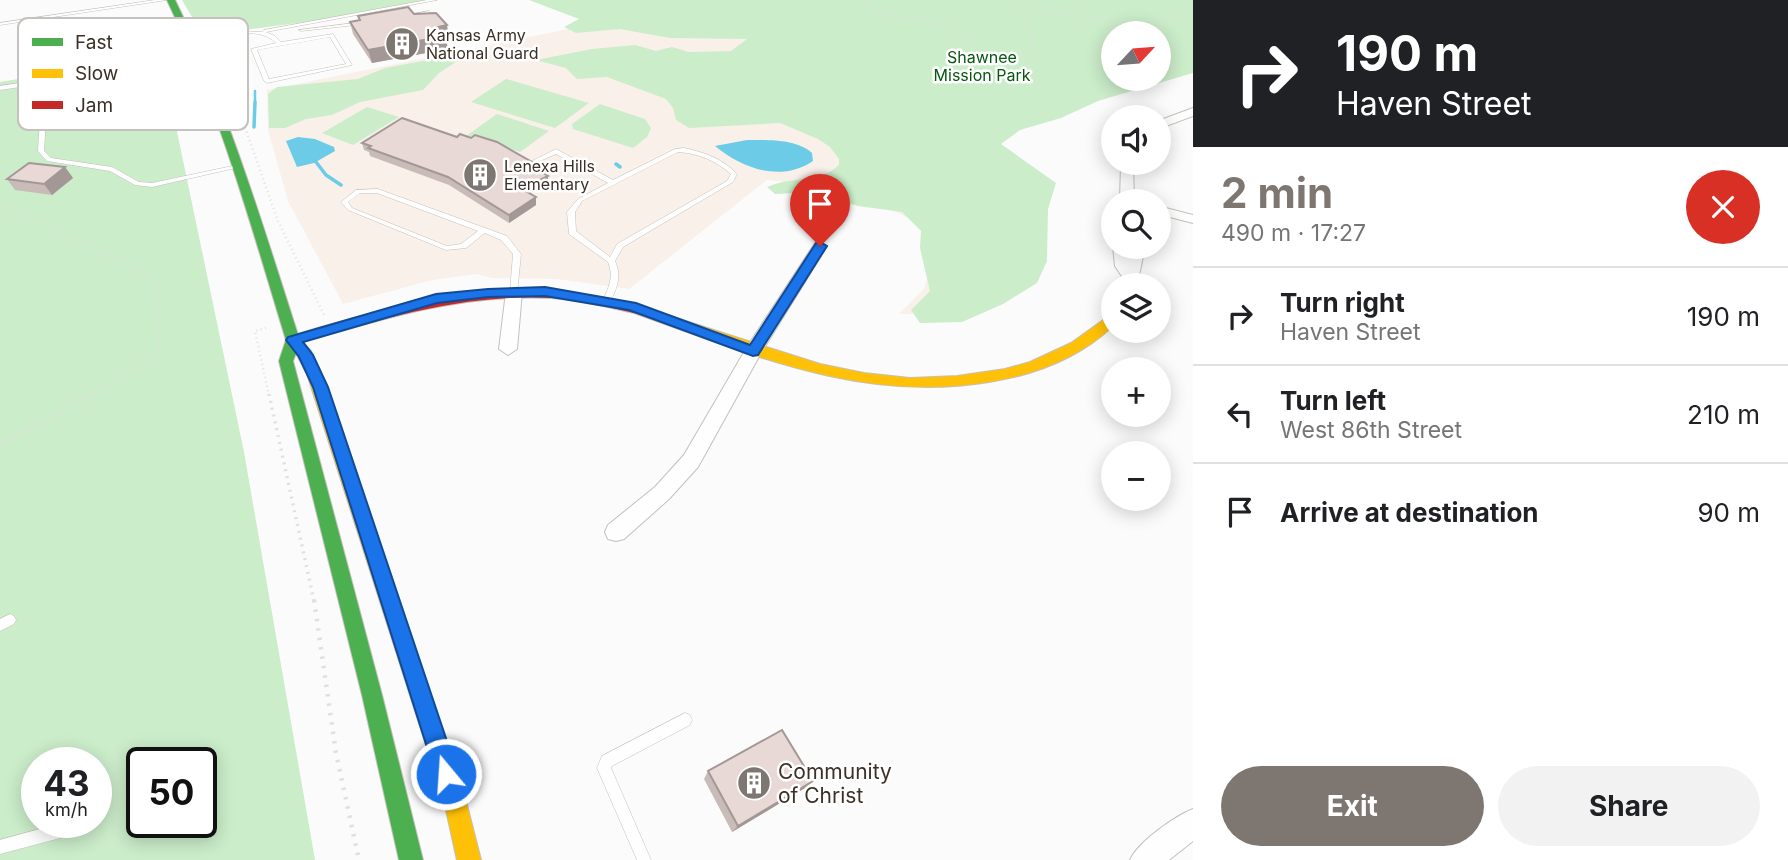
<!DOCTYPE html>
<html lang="en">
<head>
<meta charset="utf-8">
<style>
  body { margin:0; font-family:Inter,sans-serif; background:#f2f2f2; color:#202124; height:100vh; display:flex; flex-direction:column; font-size:26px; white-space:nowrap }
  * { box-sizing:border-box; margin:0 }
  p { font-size:23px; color:#757577 }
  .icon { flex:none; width:38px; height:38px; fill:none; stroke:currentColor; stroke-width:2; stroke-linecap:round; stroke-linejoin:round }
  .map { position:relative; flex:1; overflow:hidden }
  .sheet { display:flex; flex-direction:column; background:#fff; width:595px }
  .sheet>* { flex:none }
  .hud { background:#202124; color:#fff; overflow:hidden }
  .needle { width:46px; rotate:64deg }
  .buttons { position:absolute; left:1101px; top:21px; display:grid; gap:14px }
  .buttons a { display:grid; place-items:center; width:70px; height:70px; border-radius:50%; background:#fff; box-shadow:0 4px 18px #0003; font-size:35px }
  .speed { position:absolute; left:21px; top:747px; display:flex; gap:14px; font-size:35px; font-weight:700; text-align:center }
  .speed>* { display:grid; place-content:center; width:91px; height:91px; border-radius:50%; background:#fff; box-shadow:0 4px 18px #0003; line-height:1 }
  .speed small { font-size:18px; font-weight:400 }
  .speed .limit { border:4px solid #111; border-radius:10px; background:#fff; color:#111 }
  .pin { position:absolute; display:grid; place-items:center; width:60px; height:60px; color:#fff; margin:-72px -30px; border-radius:50% 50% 50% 0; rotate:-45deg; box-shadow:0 0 7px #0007 }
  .pin .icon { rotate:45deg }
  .me { position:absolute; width:77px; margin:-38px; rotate:342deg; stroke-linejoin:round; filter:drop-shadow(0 0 5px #0008) }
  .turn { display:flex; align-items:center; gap:24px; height:147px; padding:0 28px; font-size:32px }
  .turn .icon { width:91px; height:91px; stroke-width:2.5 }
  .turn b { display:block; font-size:49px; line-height:60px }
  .round { display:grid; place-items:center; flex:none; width:74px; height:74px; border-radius:37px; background:#f2f2f2 }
  .headline { display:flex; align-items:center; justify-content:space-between; height:119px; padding:0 28px }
  h1 { font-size:42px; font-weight:700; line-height:52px; color:#7e7771 }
  .cta { display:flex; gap:14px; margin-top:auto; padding:14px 28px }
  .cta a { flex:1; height:80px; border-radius:42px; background:#7e7771; color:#fff; font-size:28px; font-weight:700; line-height:80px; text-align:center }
  .cta a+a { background:#f2f2f2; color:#202124 }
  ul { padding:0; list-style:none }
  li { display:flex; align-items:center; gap:21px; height:98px; padding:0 28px; border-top:2px solid #e0e0e0 }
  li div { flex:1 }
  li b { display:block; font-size:26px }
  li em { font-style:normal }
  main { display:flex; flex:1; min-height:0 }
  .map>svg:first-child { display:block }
  .built { fill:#f9f0ea }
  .green { fill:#cbedca; fill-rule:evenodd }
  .water { fill:#6ccce7 }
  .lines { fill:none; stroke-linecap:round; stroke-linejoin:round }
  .stream-far1 { stroke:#6ccce7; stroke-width:2.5 }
  .stream { stroke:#6ccce7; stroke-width:3.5 }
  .lane-casing { stroke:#c5c0bb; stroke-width:1 }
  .street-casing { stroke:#c5c0bb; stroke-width:2 }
  .fast-casing { stroke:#c5c0bb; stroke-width:2 }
  .slow-casing { stroke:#c5c0bb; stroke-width:2 }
  .jam-casing { stroke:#c5c0bb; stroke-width:2 }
  .path-far3 { stroke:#e1e0df; stroke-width:2; stroke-dasharray:1 2.5; stroke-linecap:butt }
  .path-far2 { stroke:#e1e0df; stroke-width:2.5; stroke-dasharray:1 3.5; stroke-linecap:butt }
  .path-far1 { stroke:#e1e0df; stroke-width:3.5; stroke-dasharray:2 5; stroke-linecap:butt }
  .path { stroke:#e1e0df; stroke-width:4.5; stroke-dasharray:2.5 7; stroke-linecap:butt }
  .lane { fill:#fefefe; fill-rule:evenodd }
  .street { fill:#fefefe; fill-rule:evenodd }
  .fast { fill:#4caf50; fill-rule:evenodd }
  .slow { fill:#ffc107; fill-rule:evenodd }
  .jam { fill:#c62828; fill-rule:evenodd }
  .wall { fill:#c8bbb8 }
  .shaded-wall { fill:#a39896 }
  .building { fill:#e9d9d6; stroke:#a39896; stroke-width:2 }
  .route { fill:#1a73e8; stroke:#114b97; stroke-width:2 }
  .labels { text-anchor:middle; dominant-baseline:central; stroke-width:5; stroke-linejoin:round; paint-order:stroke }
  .far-poi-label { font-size:16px; fill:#3b3026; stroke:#fff; text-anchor:start }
  .far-park-label { font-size:16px; fill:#075611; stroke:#fff }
  .near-poi-label { font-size:21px; fill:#3b3026; stroke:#fff; text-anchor:start }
  .key { fill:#fff; stroke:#c4c1be; stroke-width:2 }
  .key-label { font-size:19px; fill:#3b3026 }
</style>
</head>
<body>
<main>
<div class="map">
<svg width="1193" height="860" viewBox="0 0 1193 860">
  <rect width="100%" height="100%" fill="#fbfbfb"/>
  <!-- built -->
  <path class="built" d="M 711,0 L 1041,179 L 953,314 L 899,314 L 924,289 L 935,249 L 925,226 L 877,203 L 830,187 L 767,180 L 629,289 L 557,279 L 492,278 L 477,274 L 432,280 L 343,304 L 288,201 L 268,130 L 267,90 Z"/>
  <!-- green -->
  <path class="green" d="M 182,0 L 438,0 L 366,14 L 214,34 L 201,32 Z
    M 529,0 L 1193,0 L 1193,73 L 1098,101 L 1061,118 L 1020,130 L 1001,144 L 1056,183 L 1048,209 L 1047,261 L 1037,283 L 1003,304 L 962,322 L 920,323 L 911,310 L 930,291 L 920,248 L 921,231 L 902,212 L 858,206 L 812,192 L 775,194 L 767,187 C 791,176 819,184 839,165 L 839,159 L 830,147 L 818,139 L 780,123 L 689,128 L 676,120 L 673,108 L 666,99 L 607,77 L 577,79 L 566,68 L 536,60 L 592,49 L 635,45 L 656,51 L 672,47 L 688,52 L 731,51 L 747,39 L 670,38 L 620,29 L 576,33 L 564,27 L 579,19 ZM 1158,33 L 1158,79 L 1113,79 L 1113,33 Z
    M 161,55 L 244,452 L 315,860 L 0,860 L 0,82 ZM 37,763 L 96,763 L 96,822 L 37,822 ZM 142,763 L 201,763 L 201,822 L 142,822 Z
    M 450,56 L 459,60 L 439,73 L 423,90 L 360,102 L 332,115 L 306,119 L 285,128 L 269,128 L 268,94 L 277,87 L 358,79 L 385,68 Z
    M 506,79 L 589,103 L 555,128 L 471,102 Z
    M 600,104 L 645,119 L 651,128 L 647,137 L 633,148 L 573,129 L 572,124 Z
    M 367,107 L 399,117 L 353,145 L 322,133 Z
    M 497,114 L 549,131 L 520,152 L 466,136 Z"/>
  <!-- water -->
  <path class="water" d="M 298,137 L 315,139 L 334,147 L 335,151 L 314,163 L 297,167 L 286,141 Z
    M 747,140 C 768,140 797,139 812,153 L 813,161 C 780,183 742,168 715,146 Z"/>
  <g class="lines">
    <!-- stream-far1 -->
    <path class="stream-far1" d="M 255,103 L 255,91"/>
    <!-- stream -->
    <path class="stream" d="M 254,127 L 255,102
      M 316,162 L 326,175 L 341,185
      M 616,164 L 620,167"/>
    <!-- lane casing -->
    <g class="lane-casing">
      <path id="lane" d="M 155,0 L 167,0 L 0,25 L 0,23 Z
        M 427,0 L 437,0 L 266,32 L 275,36 L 281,42 L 333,34 L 352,65 L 267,83 L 264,81 L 251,49 L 276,43 C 259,24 214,37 191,42 L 188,40 L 239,31 L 262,32 L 264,30 ZM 330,37 L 346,64 L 269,79 L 257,50 Z
        M 429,11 L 431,13 L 405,17 L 403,16 Z
        M 363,22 L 365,24 L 301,31 L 299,30 Z
        M 33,81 L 48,85 L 44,151 L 51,158 L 112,167 L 139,182 L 152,183 L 237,165 L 240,167 L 152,187 L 135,185 L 110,171 L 47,161 L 38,151 L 42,86 L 33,85 L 0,90 L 0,86 Z
        M 684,148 C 704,152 723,159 737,174 L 733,182 L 623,247 L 615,261 C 622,276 617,288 610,302 L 604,302 L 603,300 C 609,287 614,276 608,262 L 569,234 L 567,212 L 578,199 L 608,183 L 556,154 L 533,164 L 528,163 L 556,149 L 613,180 L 675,149 ZM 678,152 C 698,153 716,161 731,174 L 727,181 L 617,244 L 610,257 L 576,231 L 575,212 L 582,201 Z
        M 378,189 L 507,236 L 521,254 L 517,294 L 511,294 L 510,292 L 513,254 L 501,240 L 485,233 L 466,248 L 446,250 L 348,210 L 341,202 L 356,190 ZM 360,193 L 377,193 L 478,231 L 461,244 L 447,246 L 352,208 L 348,202 Z
        M 10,614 L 14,616 L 16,620 L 14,624 L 0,631 L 0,619 Z
        M 685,713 L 690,715 L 692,720 L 690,725 L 612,766 L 611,768 L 651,860 L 637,860 L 597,768 L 602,756 Z
        M 65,822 L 89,822 L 90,825 L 88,830 L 83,832 L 0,854 L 0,840 Z"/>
    </g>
    <!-- street casing -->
    <g class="street-casing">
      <path id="street" d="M 1193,108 L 1193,116 L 1158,129 L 1158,121 Z
        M 1121,163 L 1133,163 L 1134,201 L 1120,201 Z
        M 1158,206 L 1193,215 L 1193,223 L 1158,214 Z
        M 820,241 L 827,246 L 761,353 L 698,467 L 669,499 L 624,539 L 616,541 L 608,539 L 605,532 L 608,525 L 655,487 L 684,455 L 747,347 L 815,243 Z
        M 1113,246 L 1127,247 L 1129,254 L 1131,247 L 1145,247 L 1137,285 L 1121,285 L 1123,278 L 1115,266 Z
        M 514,287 L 522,292 L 517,349 L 508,355 L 499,349 L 506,292 Z
        M 1193,809 L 1193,841 L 1169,860 L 1130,860 C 1138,842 1175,816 1193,809 Z"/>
    </g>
    <!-- fast casing -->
    <g class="fast-casing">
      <path id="fast" d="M 167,0 L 175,0 C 228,109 262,223 299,338 L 311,351 L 321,374 L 314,379 L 309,378 L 296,353 L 293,361 L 382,695 L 423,860 L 399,860 L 362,695 L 279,361 L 286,340 C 251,225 219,109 167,0 Z"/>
    </g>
    <!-- slow casing -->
    <g class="slow-casing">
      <path id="slow" d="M 642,307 L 820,364 L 864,373 L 910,378 L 957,376 L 1005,369 L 1030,362 L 1071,343 L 1113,313 L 1113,326 C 1079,358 1034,375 989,382 C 863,403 753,355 637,314 L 635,311 L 637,308 Z
        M 314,369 L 321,374 L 466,801 L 481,860 L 457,860 L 444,801 L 307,374 Z"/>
    </g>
    <!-- jam casing -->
    <g class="jam-casing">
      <path id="jam" d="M 510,289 C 557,290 601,295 647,308 L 649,311 L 642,315 C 612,308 583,300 552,298 C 462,293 378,320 293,345 L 286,340 L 288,337 C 361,314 433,296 510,289 Z"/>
    </g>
    <!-- path-far3 -->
    <path class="path-far3" d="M 871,0 L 865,1 L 863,7 C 883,19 906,14 927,21 C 951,28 972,49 990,54 C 1004,58 1021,54 1033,47 L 1032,37 L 1020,12 C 1063,6 1103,25 1145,24 C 1162,24 1177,16 1193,12
      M 214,45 L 222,57 L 236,103"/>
    <!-- path-far2 -->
    <path class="path-far2" d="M 236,102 L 278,221 L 324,315
      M 0,203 L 145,272 L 156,286 L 159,349 L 143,367 L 90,396
      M 266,328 L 255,331 L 269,396"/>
    <!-- path-far1 -->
    <path class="path-far1" d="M 269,394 L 314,601
      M 0,444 L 93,394"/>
    <!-- path -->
    <path class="path" d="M 314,600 L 336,753 L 359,860"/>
    <!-- lane -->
    <use href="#lane" class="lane"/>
    <!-- street -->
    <use href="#street" class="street"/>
    <!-- fast -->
    <use href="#fast" class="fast"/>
    <!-- slow -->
    <use href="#slow" class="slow"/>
    <!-- jam -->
    <use href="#jam" class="jam"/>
  </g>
  <!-- wall -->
  <path class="wall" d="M 414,14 L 449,38 L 446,39 L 448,49 L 372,63 L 353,34 L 350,22 L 359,20 L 358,16 Z
    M 362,143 L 539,171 L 548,184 L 529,193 L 536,205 L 509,223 L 449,185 L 370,156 L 369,152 L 364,150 Z
    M 65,167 L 73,178 L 52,195 L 15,190 L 7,179 Z
    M 708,771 L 805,788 L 732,832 L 704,779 Z"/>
  <!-- shaded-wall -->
  <path class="shaded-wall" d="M 447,25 L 449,38 L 446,39 L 448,49 L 372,63 L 368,50 L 438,27 Z
    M 65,167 L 73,178 L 52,195 L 44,184 Z
    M 548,176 L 548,184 L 523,196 L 522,189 Z
    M 536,197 L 536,205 L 509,223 L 509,215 Z
    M 813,781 L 805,788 L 732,832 L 738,826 Z"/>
  <!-- building -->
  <path class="building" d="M 408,7 L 414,14 L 436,13 L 447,25 L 438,27 L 446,36 L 368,50 L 350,22 L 360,20 L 358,16 Z
    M 402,118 L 457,137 L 460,134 L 471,138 L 475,135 L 497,142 L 539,166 L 535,168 L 548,176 L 522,189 L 536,197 L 509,215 L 448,177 L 368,148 L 371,146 L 362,143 Z
    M 29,163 L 65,167 L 44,184 L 7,179 Z
    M 782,730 L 813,781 L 738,826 L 708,771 Z"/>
  <!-- route -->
  <path class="route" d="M 820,242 L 827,246 L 758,355 L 753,356 L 629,310 L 545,296 L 488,297 L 437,303 L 303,342 L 313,355 L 328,387 L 458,774 L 454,782 L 446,786 L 438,782 L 313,387 L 299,357 L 286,340 L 288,337 L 436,294 L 488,289 L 545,287 L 636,303 L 750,345 L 816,243 Z"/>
  <!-- icons -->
  <defs>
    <g id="building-disc" transform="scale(1.75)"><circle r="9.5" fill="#7e7771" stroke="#fff"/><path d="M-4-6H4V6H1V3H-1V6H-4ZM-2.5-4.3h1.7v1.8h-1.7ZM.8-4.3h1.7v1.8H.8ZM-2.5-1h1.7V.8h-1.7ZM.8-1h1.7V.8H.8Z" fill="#fff"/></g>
  </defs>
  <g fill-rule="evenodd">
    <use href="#building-disc" x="402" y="44"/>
    <use href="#building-disc" x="480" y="175"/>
    <use href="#building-disc" x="754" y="783"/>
  </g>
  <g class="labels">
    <!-- far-poi labels -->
    <g class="far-poi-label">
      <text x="426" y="35">Kansas Army<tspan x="426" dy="18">National Guard</tspan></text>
      <text x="504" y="166">Lenexa Hills<tspan x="504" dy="18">Elementary</tspan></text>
    </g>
    <!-- far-park labels -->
    <g class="far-park-label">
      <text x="982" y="57">Shawnee<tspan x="982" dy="18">Mission Park</tspan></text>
    </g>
    <!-- near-poi labels -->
    <g class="near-poi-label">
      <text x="778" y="771">Community<tspan x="778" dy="24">of Christ</tspan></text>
    </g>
  </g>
  <!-- legend -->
  <rect x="18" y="18" width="230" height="112" rx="10" class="key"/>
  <rect x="32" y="38" width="31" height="8" fill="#4caf50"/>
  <rect x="32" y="69" width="31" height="9" fill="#ffc107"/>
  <rect x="32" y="101" width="31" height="8" fill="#c62828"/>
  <g class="key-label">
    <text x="75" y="49">Fast</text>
    <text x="75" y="80">Slow</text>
    <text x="75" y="112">Jam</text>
  </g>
</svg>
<div class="buttons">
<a><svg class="needle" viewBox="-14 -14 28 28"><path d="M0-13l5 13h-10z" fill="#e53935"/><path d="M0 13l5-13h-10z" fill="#757577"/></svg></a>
<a><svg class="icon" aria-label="sound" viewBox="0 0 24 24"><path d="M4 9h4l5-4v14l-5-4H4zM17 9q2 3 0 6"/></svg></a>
<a><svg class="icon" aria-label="search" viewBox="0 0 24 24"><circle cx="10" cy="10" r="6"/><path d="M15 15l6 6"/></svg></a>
<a><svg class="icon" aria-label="layers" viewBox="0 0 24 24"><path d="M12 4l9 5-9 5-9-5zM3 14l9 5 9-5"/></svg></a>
<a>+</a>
<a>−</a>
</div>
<div class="speed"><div>43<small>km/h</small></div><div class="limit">50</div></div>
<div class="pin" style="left:820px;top:246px;background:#d93025"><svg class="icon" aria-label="arrive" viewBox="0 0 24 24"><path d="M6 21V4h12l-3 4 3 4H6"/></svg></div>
<svg class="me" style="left:446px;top:774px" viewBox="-20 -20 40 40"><circle r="17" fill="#1a73e8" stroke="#fff" stroke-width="3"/><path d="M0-11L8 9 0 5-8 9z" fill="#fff"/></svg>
</div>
<section class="sheet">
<div class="hud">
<div class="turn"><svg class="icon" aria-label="right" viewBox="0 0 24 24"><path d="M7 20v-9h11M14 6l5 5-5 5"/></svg><div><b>190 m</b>Haven Street</div></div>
</div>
<div class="headline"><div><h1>2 min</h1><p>490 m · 17:27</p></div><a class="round" style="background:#d93025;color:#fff"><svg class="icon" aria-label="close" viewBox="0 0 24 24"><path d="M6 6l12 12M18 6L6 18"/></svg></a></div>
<ul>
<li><svg class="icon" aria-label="right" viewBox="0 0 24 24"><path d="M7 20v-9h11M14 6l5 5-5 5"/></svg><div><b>Turn right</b><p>Haven Street</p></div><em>190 m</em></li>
<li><svg class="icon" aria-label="left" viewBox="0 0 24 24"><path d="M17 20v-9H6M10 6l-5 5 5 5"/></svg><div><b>Turn left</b><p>West 86th Street</p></div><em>210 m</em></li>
<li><svg class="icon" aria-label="arrive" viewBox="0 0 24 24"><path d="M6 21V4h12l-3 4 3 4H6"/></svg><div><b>Arrive at destination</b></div><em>90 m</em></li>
</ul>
<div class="cta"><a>Exit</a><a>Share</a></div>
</section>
</main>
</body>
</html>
